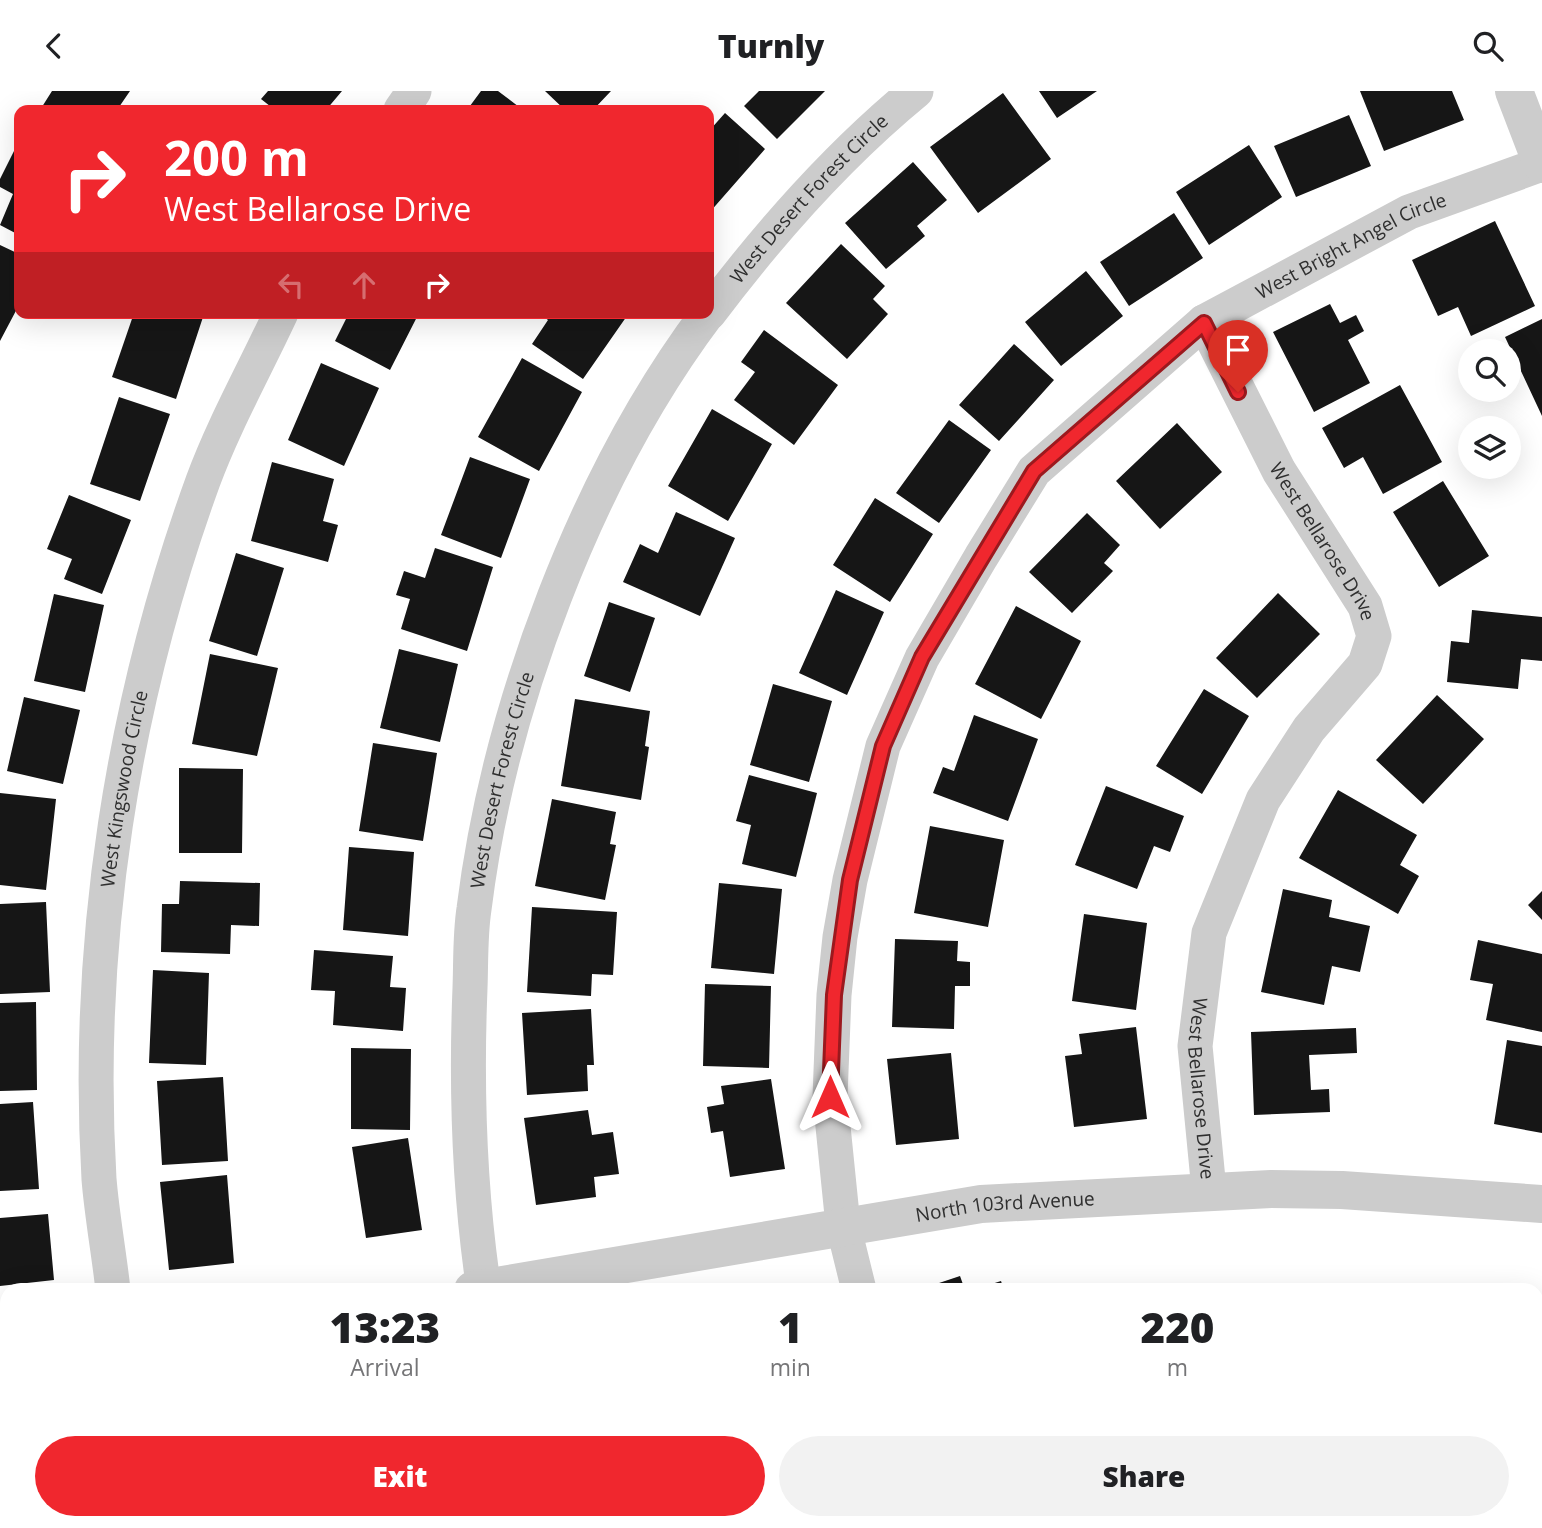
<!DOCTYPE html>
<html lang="en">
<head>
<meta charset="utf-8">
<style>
  body { margin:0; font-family:"Open Sans",sans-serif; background:#f2f2f2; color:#202124; height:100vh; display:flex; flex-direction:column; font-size:26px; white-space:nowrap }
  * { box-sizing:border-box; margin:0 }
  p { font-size:23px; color:#757577 }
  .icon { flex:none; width:38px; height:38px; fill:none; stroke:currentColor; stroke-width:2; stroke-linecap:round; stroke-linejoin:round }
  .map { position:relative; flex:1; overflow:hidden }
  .panel { position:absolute; left:0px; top:1192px; width:1544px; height:247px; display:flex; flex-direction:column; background:#fff; border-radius:21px 21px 0 0; box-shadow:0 7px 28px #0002 }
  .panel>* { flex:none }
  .top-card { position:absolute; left:14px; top:14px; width:700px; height:214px; border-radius:14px; box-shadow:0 7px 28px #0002; background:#f0272e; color:#fff; overflow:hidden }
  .fabs { position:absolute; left:1458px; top:248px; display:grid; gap:14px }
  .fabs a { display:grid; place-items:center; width:63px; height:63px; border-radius:50%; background:#fff; box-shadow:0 7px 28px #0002; font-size:35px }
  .pin { position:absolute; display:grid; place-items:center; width:60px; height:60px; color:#fff; margin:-72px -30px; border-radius:50% 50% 50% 0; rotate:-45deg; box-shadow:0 0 7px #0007 }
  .pin .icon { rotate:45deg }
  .me { position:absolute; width:77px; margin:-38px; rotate:0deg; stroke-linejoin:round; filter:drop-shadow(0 0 5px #0008) }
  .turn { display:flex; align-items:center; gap:24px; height:147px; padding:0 35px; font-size:32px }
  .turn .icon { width:91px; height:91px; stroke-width:2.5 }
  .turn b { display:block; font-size:49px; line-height:60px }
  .lanes { display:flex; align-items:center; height:66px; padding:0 35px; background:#0003; justify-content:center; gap:35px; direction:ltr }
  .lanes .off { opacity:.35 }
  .eta { display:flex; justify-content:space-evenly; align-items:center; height:119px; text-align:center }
  .eta b { font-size:42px; font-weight:800; line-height:49px }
  .primary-button { display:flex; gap:14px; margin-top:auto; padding:14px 35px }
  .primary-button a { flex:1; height:80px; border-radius:42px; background:#f0272e; color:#fff; font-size:28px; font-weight:800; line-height:80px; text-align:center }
  .primary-button a+a { background:#f2f2f2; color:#202124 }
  header { display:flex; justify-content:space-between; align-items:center; height:91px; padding:0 35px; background:#fff; font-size:32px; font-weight:800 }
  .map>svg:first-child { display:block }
  .building { fill:#161616 }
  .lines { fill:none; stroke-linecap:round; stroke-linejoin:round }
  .minor { stroke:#ccc; stroke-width:35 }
  .tertiary { stroke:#ccc; stroke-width:38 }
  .route-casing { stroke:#9c191e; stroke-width:18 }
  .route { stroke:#f0272e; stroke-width:12 }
  .labels { text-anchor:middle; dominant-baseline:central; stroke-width:7; stroke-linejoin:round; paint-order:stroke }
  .street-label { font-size:19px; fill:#2f2f2f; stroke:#fff }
</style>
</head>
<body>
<header><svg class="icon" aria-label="back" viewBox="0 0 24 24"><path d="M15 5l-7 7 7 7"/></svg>Turnly<svg class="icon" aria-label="search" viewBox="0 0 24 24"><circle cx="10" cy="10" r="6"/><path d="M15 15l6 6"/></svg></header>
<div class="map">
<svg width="1542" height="1437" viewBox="0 0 1542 1437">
  <rect width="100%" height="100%" fill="#fff"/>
  <!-- building -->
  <path class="building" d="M 52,0 L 130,0 L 117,19 L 40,19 Z
    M 268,0 L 342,0 L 326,19 L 275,19 L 261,8 Z
    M 481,0 L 498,0 L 523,19 L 467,19 Z
    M 545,0 L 611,0 L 593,19 L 565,19 Z
    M 759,0 L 825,0 L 777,48 L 744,15 Z
    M 1039,0 L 1097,0 L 1057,27 Z
    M 1360,0 L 1452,0 L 1464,29 L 1384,60 Z
    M 1003,2 L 1051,68 L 978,122 L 930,56 Z
    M 725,22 L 765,58 L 709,122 L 709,40 Z
    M 1349,24 L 1371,75 L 1296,106 L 1274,55 Z
    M 1249,54 L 1282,106 L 1209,154 L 1176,101 Z
    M 16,56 L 19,58 L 19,144 L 0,134 L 13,103 L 0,96 L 0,88 Z
    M 913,71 L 947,109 L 917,135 L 925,145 L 886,178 L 845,132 Z
    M 1174,122 L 1203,167 L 1129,215 L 1100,171 Z
    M 1495,130 L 1535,215 L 1471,245 L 1458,216 L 1438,225 L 1412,169 Z
    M 841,153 L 885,195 L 873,208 L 888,223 L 847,268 L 786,212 Z
    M 0,154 L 19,163 L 19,214 L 0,250 Z
    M 1086,180 L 1123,225 L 1061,275 L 1025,231 Z
    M 1330,213 L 1340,232 L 1356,224 L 1364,240 L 1348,249 L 1370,292 L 1314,321 L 1273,241 Z
    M 134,222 L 204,223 L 176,308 L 112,286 Z
    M 349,222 L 419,222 L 390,279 L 335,250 Z
    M 539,222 L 629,222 L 583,288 L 532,253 L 548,229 Z
    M 1542,228 L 1542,325 L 1505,246 Z
    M 764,239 L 838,294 L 794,354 L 734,309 L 755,281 L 741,271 Z
    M 1014,253 L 1054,289 L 999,350 L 959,314 Z
    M 522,267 L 582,301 L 539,380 L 478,346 Z
    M 321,272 L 379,297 L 344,375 L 288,349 Z
    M 1400,294 L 1442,371 L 1383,403 L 1363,366 L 1344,377 L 1322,337 Z
    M 119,306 L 170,323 L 140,410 L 90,393 Z
    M 712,318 L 772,353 L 728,430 L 668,395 Z
    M 949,329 L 991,359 L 939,432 L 896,402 Z
    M 1177,332 L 1222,381 L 1160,438 L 1116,390 Z
    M 470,366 L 530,388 L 501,467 L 441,444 Z
    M 272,371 L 334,388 L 323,430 L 338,434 L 328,471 L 251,450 Z
    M 1443,390 L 1489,465 L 1439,496 L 1393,421 Z
    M 69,404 L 131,429 L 102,503 L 64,488 L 72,468 L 47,458 Z
    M 875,407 L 933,443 L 890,511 L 833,474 Z
    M 676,421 L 735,447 L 700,525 L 623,491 L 640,453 L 658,462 Z
    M 1087,422 L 1120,454 L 1104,472 L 1113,480 L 1072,522 L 1029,481 Z
    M 435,457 L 493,476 L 467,560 L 401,538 L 410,508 L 396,504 L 404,480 L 425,487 Z
    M 236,462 L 284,477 L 257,565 L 209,550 Z
    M 836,499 L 884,521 L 847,604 L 799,582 Z
    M 1278,502 L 1320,543 L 1257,607 L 1216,567 Z
    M 54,503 L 104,514 L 85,601 L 34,590 Z
    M 609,511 L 655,527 L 630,601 L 584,585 Z
    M 1016,515 L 1081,550 L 1041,628 L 975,593 Z
    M 1472,519 L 1542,526 L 1542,570 L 1521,568 L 1518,598 L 1447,591 L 1451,550 L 1469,552 Z
    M 399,558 L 458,573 L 440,651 L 380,637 Z
    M 210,563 L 278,577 L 257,665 L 192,653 Z
    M 773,593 L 832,610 L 809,691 L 750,674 Z
    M 1204,598 L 1249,625 L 1202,703 L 1156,675 Z
    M 1437,604 L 1484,648 L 1423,713 L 1376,669 Z
    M 24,606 L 80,619 L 63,693 L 7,680 Z
    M 575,608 L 650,620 L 645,655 L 649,656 L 641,709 L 561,695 Z
    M 974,624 L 1038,648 L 1008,730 L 933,702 L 943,676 L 954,680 Z
    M 373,652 L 437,662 L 423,750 L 359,740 Z
    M 179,677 L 243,678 L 242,762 L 179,762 Z
    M 749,684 L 817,702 L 796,786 L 742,773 L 751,734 L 736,730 Z
    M 1106,695 L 1184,725 L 1170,761 L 1154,755 L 1137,798 L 1075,774 Z
    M 1338,699 L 1417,744 L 1400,774 L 1419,785 L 1398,823 L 1299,767 Z
    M 0,702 L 56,708 L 46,799 L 0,794 Z
    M 552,708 L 616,721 L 610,753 L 616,754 L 605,809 L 535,795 Z
    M 930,735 L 1004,749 L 988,836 L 914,822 Z
    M 349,756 L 414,761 L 408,845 L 343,839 Z
    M 180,790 L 260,792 L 259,835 L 231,834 L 230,863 L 161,861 L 162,813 L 179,813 Z
    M 719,792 L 782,798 L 774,883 L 711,877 Z
    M 1283,798 L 1332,809 L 1329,826 L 1370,835 L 1360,881 L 1332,875 L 1324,914 L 1261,901 Z
    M 1542,800 L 1542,829 L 1528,814 Z
    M 46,811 L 50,901 L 0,903 L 0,813 Z
    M 532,816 L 617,821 L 613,884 L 592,883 L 591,905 L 527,901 Z
    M 1084,823 L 1147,832 L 1136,919 L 1072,910 Z
    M 895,848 L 958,850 L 957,870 L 970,871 L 970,895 L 955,895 L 954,938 L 892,936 Z
    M 1478,849 L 1542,863 L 1542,941 L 1486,929 L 1493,893 L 1470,889 Z
    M 314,859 L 393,865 L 390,896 L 406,897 L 403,940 L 333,934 L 335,900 L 311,899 Z
    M 153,879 L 209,882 L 206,974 L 149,972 Z
    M 705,893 L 771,895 L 769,977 L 703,975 Z
    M 36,911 L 37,999 L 0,1000 L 0,912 Z
    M 591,918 L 594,974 L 587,974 L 588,1000 L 527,1004 L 522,922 Z
    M 1136,936 L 1147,1028 L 1074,1036 L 1065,965 L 1082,963 L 1079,943 Z
    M 1356,937 L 1357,962 L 1309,964 L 1311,999 L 1329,998 L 1330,1021 L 1254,1024 L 1251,941 Z
    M 1507,949 L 1542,955 L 1542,1042 L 1494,1033 Z
    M 351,957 L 411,958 L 410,1039 L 351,1038 Z
    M 951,962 L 959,1048 L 896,1054 L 887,968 Z
    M 223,986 L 228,1070 L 162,1074 L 157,990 Z
    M 771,988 L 785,1078 L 730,1086 L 723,1040 L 711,1042 L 707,1016 L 724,1013 L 721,995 Z
    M 33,1011 L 39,1098 L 0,1100 L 0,1013 Z
    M 588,1019 L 592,1044 L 613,1041 L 619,1083 L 594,1086 L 596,1106 L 536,1114 L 524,1027 Z
    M 408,1047 L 422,1139 L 366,1147 L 352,1056 Z
    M 227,1084 L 234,1172 L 169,1179 L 160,1091 Z
    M 48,1123 L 54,1189 L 0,1195 L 0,1127 Z
    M 960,1185 L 965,1199 L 921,1199 L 921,1198 Z
    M 1001,1190 L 1004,1199 L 976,1199 L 976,1198 Z
    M 84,1432 L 93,1432 L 95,1437 L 69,1437 Z
    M 214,1432 L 289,1432 L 291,1437 L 215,1437 Z
    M 406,1432 L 486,1432 L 488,1437 L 408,1437 Z
    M 606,1432 L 641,1432 L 628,1437 L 608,1437 Z
    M 782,1432 L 880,1432 L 883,1437 L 785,1437 Z
    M 1015,1432 L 1093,1432 L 1096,1437 L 1018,1437 Z"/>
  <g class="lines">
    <!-- minor -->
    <g class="minor">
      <path d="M 401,19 L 414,0"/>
      <path id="s1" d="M 709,222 C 770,141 838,64 916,0"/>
      <path id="s2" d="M 1204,231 L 1279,380 L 1365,515 L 1374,545 L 1365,573 L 1309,638 L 1263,709 L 1209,842 L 1195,955 L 1209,1099"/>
      <path id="s3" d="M 113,1199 C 109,1162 102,1125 99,1088 C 85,851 122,613 203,390 C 224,333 255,278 281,222"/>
      <path id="s4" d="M 484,1199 C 469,1099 466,998 470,897 C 471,871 470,844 474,818 C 499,617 586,384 708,222"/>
      <path id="s5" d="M 859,1199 L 843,1134 L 830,1006 L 834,904 L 840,846 L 850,789 L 883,655 L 922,567 L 981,466 L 1034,380 L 1204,231 L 1409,121 L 1542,73"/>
      <path d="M 159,1432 L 160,1437"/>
      <path d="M 552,1432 L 554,1437"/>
      <path d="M 950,1432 L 954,1437"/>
    </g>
    <!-- tertiary -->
    <g class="tertiary">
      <path d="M 1514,0 L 1542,73"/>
      <path id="s6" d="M 473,1199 L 981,1113 L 1271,1098 L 1342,1099 L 1542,1113"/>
      <path d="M 0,1271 L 7,1270"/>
    </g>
  </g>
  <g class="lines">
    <!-- route casing -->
    <g class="route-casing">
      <path id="route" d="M 830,1006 L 834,904 L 850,789 L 883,655 L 922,566 L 1034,380 L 1204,232 L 1238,301"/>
    </g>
    <!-- route -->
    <use href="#route" class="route"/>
  </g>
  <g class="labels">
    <!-- street labels -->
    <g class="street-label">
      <text stroke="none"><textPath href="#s1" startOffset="152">West Desert Forest Circle</textPath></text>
      <text stroke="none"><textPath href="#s5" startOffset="1258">West Bright Angel Circle</textPath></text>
      <text stroke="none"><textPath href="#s2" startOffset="250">West Bellarose Drive</textPath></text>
      <text stroke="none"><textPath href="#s4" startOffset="514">West Desert Forest Circle</textPath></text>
      <text stroke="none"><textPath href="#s3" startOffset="504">West Kingswood Circle</textPath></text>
      <text stroke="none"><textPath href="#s2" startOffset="858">West Bellarose Drive</textPath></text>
      <text stroke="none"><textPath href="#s6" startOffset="539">North 103rd Avenue</textPath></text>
    </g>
  </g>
</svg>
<div class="fabs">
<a><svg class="icon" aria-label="search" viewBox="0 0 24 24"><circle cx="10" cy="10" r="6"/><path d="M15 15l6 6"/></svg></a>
<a><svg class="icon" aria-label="layers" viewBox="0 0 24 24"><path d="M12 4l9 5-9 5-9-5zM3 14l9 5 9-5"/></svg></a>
</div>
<div class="pin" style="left:1238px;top:301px;background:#d93025"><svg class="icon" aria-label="arrive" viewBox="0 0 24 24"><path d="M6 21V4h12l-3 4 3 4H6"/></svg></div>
<svg class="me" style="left:830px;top:1006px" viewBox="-20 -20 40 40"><path d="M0-17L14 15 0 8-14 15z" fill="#f0272e" stroke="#fff" stroke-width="4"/></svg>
<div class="top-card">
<div class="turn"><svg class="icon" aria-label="right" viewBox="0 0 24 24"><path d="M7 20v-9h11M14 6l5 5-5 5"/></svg><div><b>200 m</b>West Bellarose Drive</div></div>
<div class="lanes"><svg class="icon off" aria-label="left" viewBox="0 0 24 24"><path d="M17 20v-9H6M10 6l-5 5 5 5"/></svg><svg class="icon off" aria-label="ahead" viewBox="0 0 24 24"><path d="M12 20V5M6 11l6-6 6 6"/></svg><svg class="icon" aria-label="right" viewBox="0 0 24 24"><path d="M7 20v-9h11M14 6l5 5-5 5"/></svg></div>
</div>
<section class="panel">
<div class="eta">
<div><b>13:23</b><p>Arrival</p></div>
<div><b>1</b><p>min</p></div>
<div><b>220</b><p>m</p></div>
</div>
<div class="primary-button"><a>Exit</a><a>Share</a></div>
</section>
</div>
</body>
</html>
